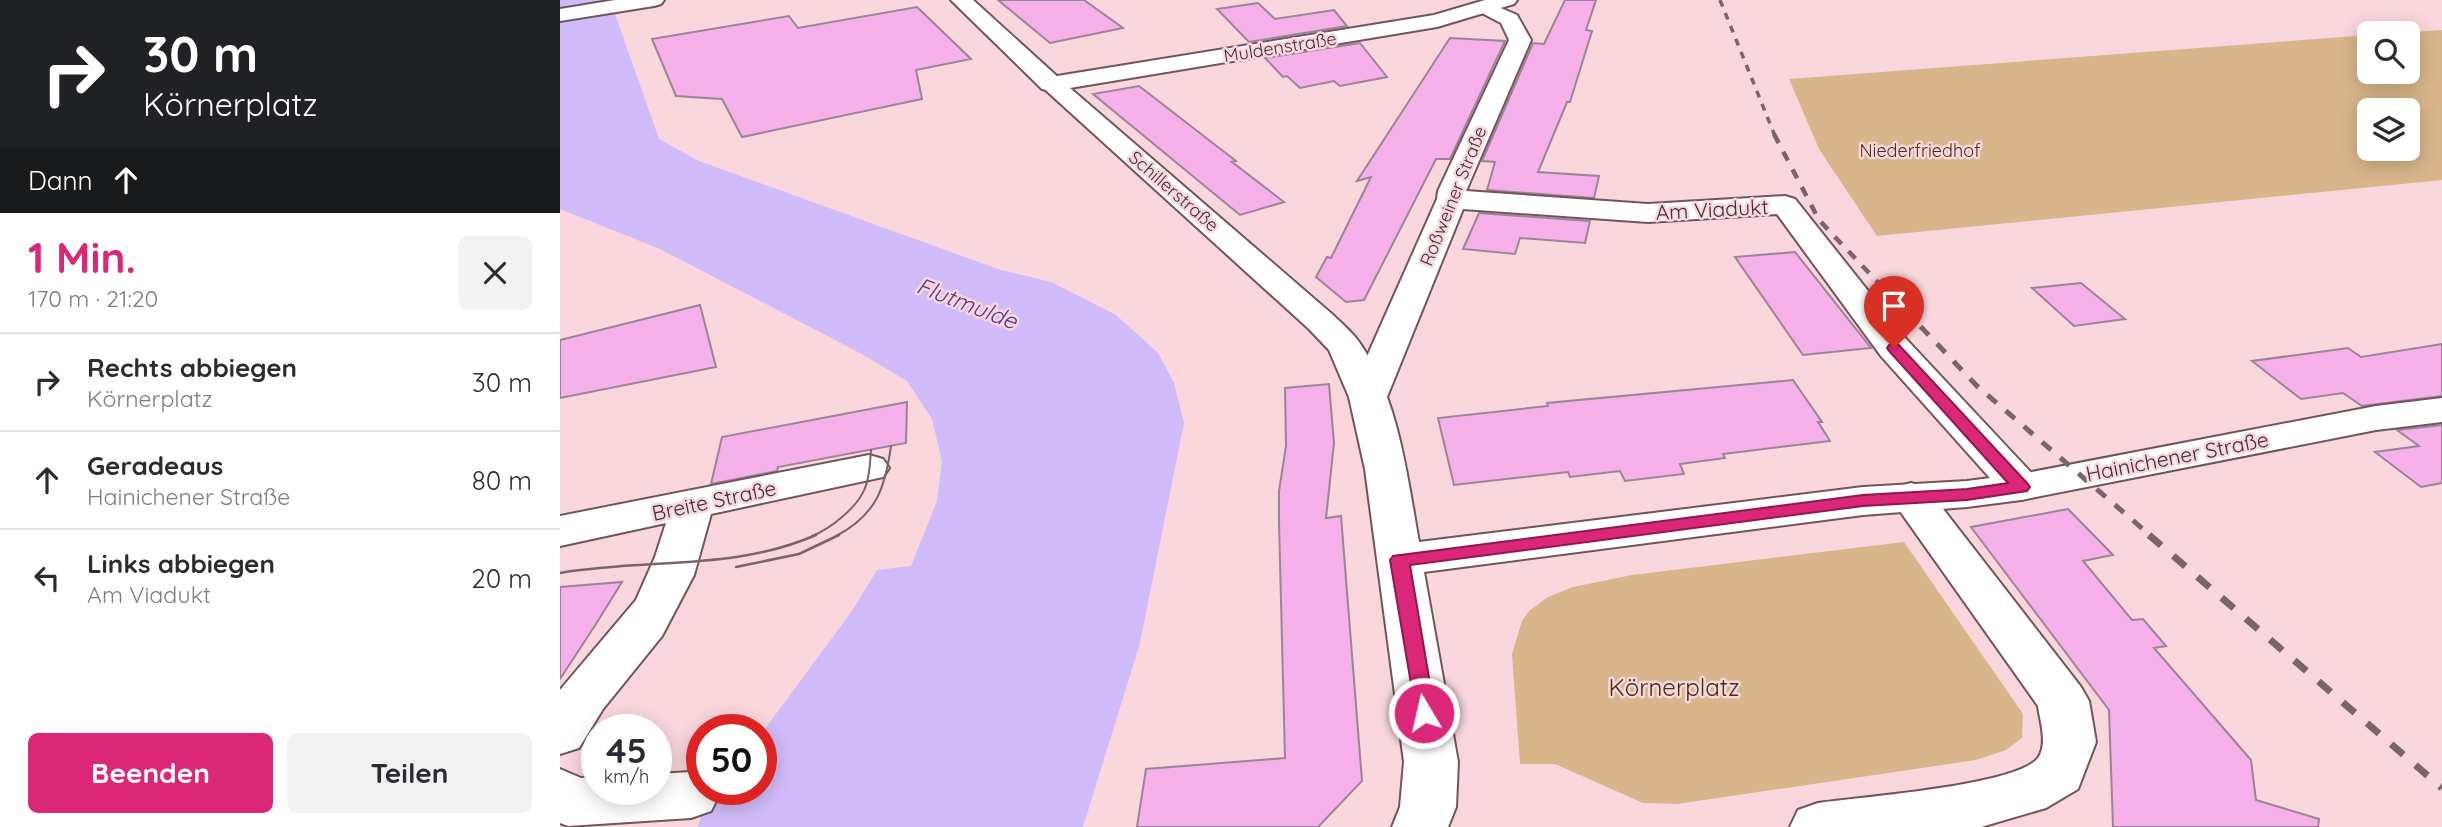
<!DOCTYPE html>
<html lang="de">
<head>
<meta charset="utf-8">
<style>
  body { margin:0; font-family:Quicksand,sans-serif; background:#f2f2f3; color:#2b2b33; height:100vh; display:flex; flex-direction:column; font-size:26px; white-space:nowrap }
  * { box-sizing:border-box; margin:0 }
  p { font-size:23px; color:#7c7c81 }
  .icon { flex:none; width:38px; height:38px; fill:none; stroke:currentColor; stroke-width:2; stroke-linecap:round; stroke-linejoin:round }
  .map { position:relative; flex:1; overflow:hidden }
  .sheet { display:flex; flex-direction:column; background:#fff; width:560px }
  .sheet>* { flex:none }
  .hud { background:#202124; color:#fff; overflow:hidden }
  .controls { position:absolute; left:1797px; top:21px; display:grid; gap:14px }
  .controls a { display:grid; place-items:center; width:63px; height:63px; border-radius:10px; background:#fff; box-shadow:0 4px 18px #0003; font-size:35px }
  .speed { position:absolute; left:21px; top:714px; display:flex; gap:14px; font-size:35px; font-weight:700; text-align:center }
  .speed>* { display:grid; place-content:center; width:91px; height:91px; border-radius:50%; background:#fff; box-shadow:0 4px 18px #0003; line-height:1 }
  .speed small { font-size:18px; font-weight:400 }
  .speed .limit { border:10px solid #d22; background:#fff; color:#111 }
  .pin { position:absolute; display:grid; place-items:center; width:60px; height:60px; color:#fff; margin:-72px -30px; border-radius:50% 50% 50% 0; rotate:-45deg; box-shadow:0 0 7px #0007 }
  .pin .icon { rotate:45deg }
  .me { position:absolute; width:77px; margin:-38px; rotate:351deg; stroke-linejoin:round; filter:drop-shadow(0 0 5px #0008) }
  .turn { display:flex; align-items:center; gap:24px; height:147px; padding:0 28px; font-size:32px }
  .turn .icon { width:91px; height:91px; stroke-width:2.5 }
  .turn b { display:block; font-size:49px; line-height:60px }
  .then { display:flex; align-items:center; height:66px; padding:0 28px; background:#0003; gap:14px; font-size:26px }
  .round { display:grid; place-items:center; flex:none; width:74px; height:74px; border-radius:10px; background:#f2f2f3 }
  .overview { display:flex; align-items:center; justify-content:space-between; height:119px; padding:0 28px }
  h1 { font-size:42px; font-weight:700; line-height:52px; color:#db2777 }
  .button { display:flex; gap:14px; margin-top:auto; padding:14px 28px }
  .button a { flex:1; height:80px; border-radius:10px; background:#db2777; color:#fff; font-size:28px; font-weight:700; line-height:80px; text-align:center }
  .button a+a { background:#f2f2f3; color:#2b2b33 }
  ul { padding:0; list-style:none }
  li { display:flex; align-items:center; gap:21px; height:98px; padding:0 28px; border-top:2px solid #e1e1e2 }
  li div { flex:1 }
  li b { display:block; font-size:26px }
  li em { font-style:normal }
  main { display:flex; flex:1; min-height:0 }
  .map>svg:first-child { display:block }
  .green { fill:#d8b58b; fill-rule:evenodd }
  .water { fill:#d0bcfa }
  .building { fill:#f6b0ea; stroke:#9b8497; stroke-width:2 }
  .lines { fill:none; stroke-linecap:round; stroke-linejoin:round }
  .minor-casing { stroke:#71555a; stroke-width:4 }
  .secondary-casing { stroke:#71555a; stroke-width:4 }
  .minor { fill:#fff; fill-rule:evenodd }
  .secondary { fill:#fff; fill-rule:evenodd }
  .tram-far1 { stroke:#796569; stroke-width:2 }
  .tram { stroke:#796569; stroke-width:2.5 }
  .rail-far3 { stroke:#796569; stroke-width:3.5; stroke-dasharray:7 7; stroke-linecap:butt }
  .rail-far2 { stroke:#796569; stroke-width:4.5; stroke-dasharray:10 10; stroke-linecap:butt }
  .rail-far1 { stroke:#796569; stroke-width:5; stroke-dasharray:12 12; stroke-linecap:butt }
  .rail { stroke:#796569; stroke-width:7; stroke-dasharray:16 16; stroke-linecap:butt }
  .route { fill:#db2777; stroke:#8e194d; stroke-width:2 }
  .labels { text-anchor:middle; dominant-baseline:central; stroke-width:5; stroke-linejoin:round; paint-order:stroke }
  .far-street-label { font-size:18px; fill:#3e3033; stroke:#f9d7dd }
  .far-park-label { font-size:18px; fill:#452f10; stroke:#f9d7dd }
  .street-label { font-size:21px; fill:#3e3033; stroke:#f9d7dd }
  .water-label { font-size:23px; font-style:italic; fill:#56328a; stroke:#f9d7dd }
  .near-park-label { font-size:24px; fill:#452f10; stroke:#f9d7dd }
</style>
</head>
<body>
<main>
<section class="sheet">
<div class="hud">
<div class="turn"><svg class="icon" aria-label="right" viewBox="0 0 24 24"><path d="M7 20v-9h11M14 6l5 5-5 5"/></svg><div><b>30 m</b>Körnerplatz</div></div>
<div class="then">Dann<svg class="icon" aria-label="ahead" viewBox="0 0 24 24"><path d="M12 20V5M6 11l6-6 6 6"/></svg></div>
</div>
<div class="overview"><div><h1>1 Min.</h1><p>170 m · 21:20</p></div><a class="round"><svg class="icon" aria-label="close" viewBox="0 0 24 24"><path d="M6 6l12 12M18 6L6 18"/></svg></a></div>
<ul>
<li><svg class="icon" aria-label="right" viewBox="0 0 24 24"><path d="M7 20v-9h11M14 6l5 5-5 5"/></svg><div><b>Rechts abbiegen</b><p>Körnerplatz</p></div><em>30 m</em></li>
<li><svg class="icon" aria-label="ahead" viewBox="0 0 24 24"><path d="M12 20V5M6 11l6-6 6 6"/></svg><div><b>Geradeaus</b><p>Hainichener Straße</p></div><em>80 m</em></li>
<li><svg class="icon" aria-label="left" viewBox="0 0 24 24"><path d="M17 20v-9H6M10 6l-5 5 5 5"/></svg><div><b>Links abbiegen</b><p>Am Viadukt</p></div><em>20 m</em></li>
</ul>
<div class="button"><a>Beenden</a><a>Teilen</a></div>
</section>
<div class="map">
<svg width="1882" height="827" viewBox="0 0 1882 827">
  <rect width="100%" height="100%" fill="#f9d7dd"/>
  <!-- green -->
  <path class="green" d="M 1882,30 L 1882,180 L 1317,236 L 1259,149 L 1229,79 L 1809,35 L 1810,72 L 1848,72 L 1848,33 L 1836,33 ZM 1810,110 L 1848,110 L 1848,149 L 1810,149 Z
    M 1344,542 L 1463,714 L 1462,738 L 1446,750 L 1416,760 L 1117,804 L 1083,803 L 995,764 L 960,764 L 952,654 L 962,621 L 969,611 L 988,597 L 1013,587 L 1072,575 Z"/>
  <!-- water -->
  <path class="water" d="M 0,0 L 50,0 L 99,139 L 139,161 L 438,269 L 491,282 L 556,315 L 598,353 L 614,383 L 624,423 L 580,643 L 523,827 L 138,827 L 141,816 L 160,789 L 201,789 L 201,734 L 292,611 L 317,570 L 351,566 L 377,501 L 382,461 L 372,419 L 347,381 L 300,353 L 100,249 L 0,209 Z"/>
  <!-- building -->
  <path class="building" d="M 438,0 L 524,0 L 563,28 L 490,43 Z
    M 1005,0 L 1036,0 L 1026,30 L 1032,31 L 1010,102 L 1007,102 L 978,172 L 1039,176 L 1034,198 L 927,190 L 935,162 L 922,161 L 973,43 L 984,44 Z
    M 698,3 L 715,19 L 774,10 L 787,26 L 689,42 L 657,9 Z
    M 357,7 L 411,59 L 356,70 L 362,99 L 182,137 L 162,99 L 116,96 L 92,39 L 229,16 L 238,28 Z
    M 890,38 L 945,41 L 890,159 L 876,159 L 804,300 L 786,302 L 756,277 L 767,257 L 771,258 L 811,177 L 797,181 Z
    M 800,43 L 827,77 L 780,86 L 774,81 L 740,88 L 727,76 L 723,77 L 705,58 Z
    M 579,86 L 676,161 L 672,162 L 724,202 L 680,215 L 533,94 Z
    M 919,213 L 1030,221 L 1025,243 L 960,238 L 955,254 L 903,249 Z
    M 1235,252 L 1311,348 L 1243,355 L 1175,257 Z
    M 1521,283 L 1565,319 L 1514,326 L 1472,288 Z
    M 140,305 L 156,367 L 0,398 L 0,340 Z
    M 1882,344 L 1882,396 L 1802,406 L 1783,393 L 1741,399 L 1692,361 L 1788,348 L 1801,357 Z
    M 1233,380 L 1262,422 L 1258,422 L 1270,441 L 1163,454 L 1165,458 L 1120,464 L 1124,474 L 1065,481 L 1060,471 L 1010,477 L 1008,472 L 894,485 L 878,418 L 988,406 L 987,403 Z
    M 769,384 L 774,443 L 766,518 L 781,516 L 802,781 L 758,827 L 577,827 L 586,769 L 725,758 L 719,522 L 719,491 L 726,446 L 725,388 Z
    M 347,402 L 346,443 L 218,467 L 217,471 L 151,484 L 162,437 Z
    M 1882,425 L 1882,483 L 1861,487 L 1815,452 L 1859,446 L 1837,430 Z
    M 1508,509 L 1553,555 L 1523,561 L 1572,620 L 1583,619 L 1606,646 L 1594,648 L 1691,760 L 1696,800 L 1759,819 L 1758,827 L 1553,827 L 1549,710 L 1411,527 Z
    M 62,582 L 36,624 L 0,679 L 0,587 Z"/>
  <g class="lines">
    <!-- minor casing -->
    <g class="minor-casing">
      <path id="minor" d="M 55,0 L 104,0 L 101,4 L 94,6 L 0,21 L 0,9 Z
        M 391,0 L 413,0 L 500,79 L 503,84 L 500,89 L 491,91 L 482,89 Z
        M 927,2 L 957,15 L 971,40 L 906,191 L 1088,204 L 1225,196 L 1235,199 L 1347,340 L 1476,478 L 1482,487 L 1476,496 L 1461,500 L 1446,496 L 1321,356 L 1217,214 L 1088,222 L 903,209 L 827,397 L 821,405 L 808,408 L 795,405 L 789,397 L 877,199 L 878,191 L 949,40 L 941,23 L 920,12 L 917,8 L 920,4 Z
        M 309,455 L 323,459 L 329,468 L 323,477 L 151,514 L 134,575 L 102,636 L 43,709 L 19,748 L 0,754 L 0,690 L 76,600 L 95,557 L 106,523 L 0,546 L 0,516 Z
        M 1351,483 L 1366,487 L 1521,687 L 1529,701 L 1536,742 L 1518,789 L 1486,808 L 1421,827 L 1230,827 L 1238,810 L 1258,803 C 1298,797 1456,786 1478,758 C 1488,744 1480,721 1478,706 L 1330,497 L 1336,487 Z
        M 0,769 L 21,778 L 37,777 L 37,789 L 96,789 L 96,774 L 131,772 L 142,775 L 142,789 L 156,789 L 159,795 L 151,811 L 131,818 L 8,826 L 0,823 Z"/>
    </g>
    <!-- secondary casing -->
    <g class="secondary-casing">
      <path id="secondary" d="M 925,0 L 957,0 L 954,4 L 877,27 L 510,88 L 773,315 C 782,324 792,332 799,342 C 839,399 847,476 859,542 L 1303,487 L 1407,481 L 1461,474 L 1816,406 L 1882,398 L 1882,422 L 1816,430 L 1461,500 L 1407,507 L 1303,515 L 864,572 L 898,762 L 896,807 L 888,827 L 832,827 L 840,807 L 844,762 L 805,469 L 789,397 L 769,350 L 749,329 L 479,84 L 482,79 L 491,77 L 874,15 Z"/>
    </g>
    <!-- minor -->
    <use href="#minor" class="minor"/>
    <!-- secondary -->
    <use href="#secondary" class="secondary"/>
    <!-- tram-far1 -->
    <path class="tram-far1" d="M 252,536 C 270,529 298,507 305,488 C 310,477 310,462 311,450
      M 276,536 C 316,515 325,489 331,446"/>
    <!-- tram -->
    <path class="tram" d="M 176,567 L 239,554 L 279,535
      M 0,573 C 87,558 174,571 256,535"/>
    <!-- rail-far3 -->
    <path class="rail-far3" d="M 1160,0 L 1215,136"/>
    <!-- rail-far2 -->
    <path class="rail-far2" d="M 1214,134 L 1259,220 L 1345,311"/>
    <!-- rail-far1 -->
    <path class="rail-far1" d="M 1344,309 L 1417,386 L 1591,536"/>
    <!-- rail -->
    <path class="rail" d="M 1589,535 L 1882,788"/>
  </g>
  <!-- route -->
  <path class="route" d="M 1334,343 L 1339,345 L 1467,483 L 1470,487 L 1467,491 L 1407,500 L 1303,506 L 850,565 L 875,713 L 872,719 L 864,721 L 857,719 L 830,560 L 833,556 L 1303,495 L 1407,489 L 1448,483 L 1329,351 L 1327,348 L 1329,345 Z"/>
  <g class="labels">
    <!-- far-street labels -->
    <g class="far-street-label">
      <text transform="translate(720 47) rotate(-9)">Muldenstraße</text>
      <text transform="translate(614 191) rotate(41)">Schillerstraße</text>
      <text transform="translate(893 196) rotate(-68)">Roßweiner Straße</text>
    </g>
    <!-- far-park labels -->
    <g class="far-park-label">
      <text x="1360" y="150">Niederfriedhof</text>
    </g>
    <!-- street labels -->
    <g class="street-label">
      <text transform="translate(1152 209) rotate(-3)">Am Viadukt</text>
      <text transform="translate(1617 456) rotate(-11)">Hainichener Straße</text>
      <text transform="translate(154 500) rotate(-12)">Breite Straße</text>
    </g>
    <!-- water labels -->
    <g class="water-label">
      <text transform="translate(407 303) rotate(21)">Flutmulde</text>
    </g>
    <!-- near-park labels -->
    <g class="near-park-label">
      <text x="1114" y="687">Körnerplatz</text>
    </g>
  </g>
</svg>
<div class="controls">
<a><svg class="icon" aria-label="search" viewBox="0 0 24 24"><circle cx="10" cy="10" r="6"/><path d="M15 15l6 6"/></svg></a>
<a><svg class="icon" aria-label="layers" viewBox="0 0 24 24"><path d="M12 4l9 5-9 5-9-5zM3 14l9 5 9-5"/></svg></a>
</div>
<div class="speed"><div>45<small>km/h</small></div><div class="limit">50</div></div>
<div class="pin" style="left:1334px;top:348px;background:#d93025"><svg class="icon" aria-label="arrive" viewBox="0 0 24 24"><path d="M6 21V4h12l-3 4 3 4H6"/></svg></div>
<svg class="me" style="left:864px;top:713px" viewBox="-20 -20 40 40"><circle r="17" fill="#db2777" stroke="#fff" stroke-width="3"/><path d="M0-11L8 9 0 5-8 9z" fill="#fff"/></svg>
</div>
</main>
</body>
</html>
